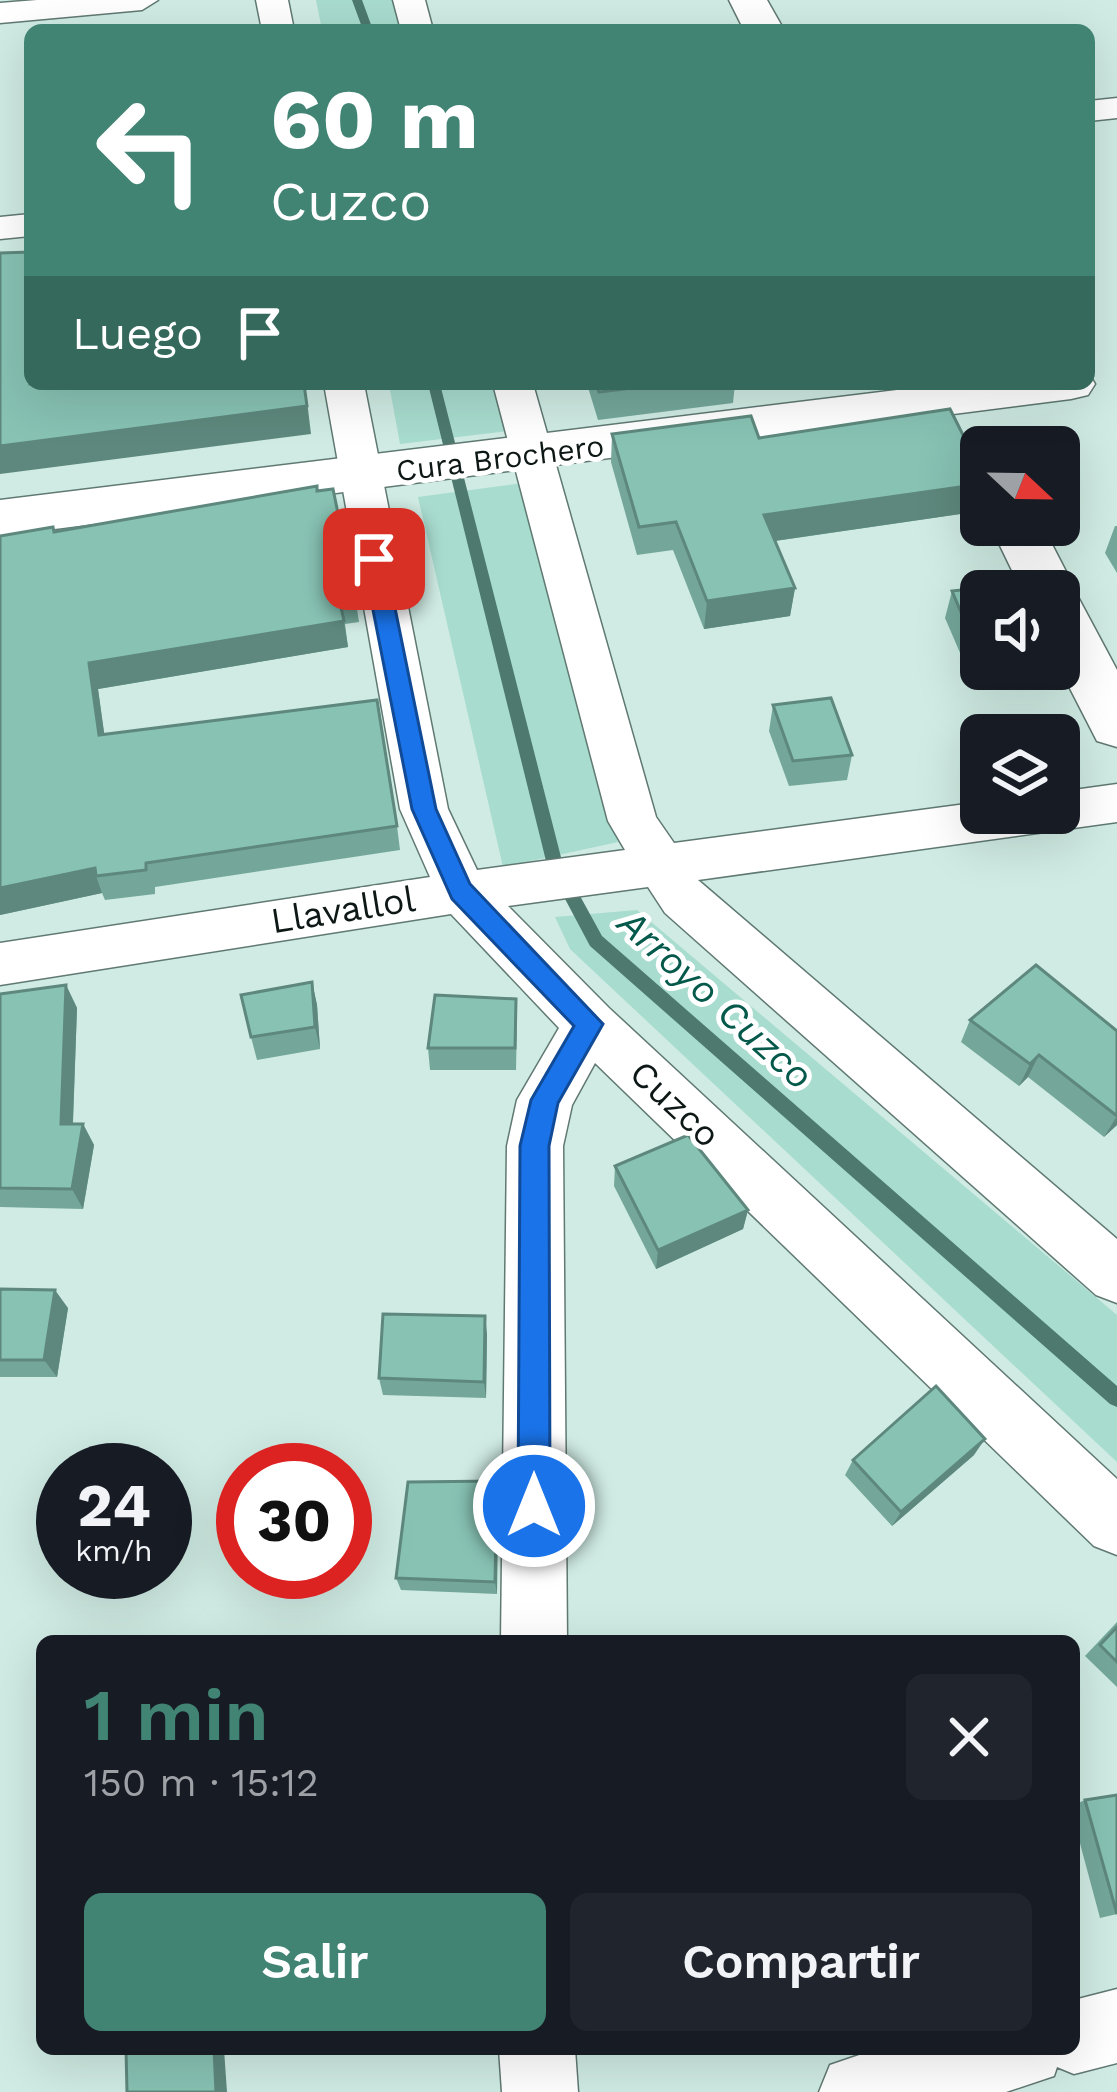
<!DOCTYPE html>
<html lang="es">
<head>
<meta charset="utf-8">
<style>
  body { margin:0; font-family:"Work Sans",sans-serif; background:#20242c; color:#f1f3f6; height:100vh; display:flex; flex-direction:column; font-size:45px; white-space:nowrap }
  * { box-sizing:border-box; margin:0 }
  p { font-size:39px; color:#9ea1a6 }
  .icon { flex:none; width:66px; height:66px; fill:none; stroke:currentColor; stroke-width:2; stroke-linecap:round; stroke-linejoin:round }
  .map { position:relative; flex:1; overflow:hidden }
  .details { position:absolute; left:36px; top:1635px; width:1044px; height:420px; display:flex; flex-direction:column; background:#171b24; border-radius:18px; box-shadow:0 12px 48px #0002 }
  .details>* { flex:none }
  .banner { position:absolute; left:24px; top:24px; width:1071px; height:366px; border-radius:18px; box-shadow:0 12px 48px #0002; background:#428474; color:#fff; overflow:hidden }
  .needle { width:78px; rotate:112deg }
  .tools { position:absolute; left:960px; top:426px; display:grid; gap:24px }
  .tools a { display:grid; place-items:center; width:120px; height:120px; border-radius:18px; background:#171b24; box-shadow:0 12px 48px #0002; font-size:60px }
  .speed { position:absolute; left:36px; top:1443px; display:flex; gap:24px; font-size:60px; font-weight:700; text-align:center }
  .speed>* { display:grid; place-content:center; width:156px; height:156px; border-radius:50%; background:#171b24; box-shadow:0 12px 48px #0002; line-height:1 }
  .speed small { font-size:30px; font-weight:400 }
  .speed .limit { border:18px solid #d22; background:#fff; color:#111 }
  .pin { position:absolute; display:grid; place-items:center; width:102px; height:102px; color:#fff; margin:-51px; border-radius:24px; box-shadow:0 6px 18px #0006 }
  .me { position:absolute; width:132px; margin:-66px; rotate:0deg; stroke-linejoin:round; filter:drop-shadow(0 0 9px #0008) }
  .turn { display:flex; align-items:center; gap:42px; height:252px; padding:0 48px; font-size:54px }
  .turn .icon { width:156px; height:156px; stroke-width:2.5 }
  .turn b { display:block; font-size:84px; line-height:102px }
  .then { display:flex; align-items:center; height:114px; padding:0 48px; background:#0003; gap:24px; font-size:45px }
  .round { display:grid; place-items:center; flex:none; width:126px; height:126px; border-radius:18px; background:#20242c }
  .head { display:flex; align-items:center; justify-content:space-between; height:204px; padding:0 48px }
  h1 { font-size:72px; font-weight:600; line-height:90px; color:#428474 }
  .action { display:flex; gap:24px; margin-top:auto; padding:24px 48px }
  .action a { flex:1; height:138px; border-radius:18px; background:#428474; color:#fff; font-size:48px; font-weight:600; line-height:138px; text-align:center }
  .action a+a { background:#20242c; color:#f1f3f6 }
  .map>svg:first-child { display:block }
  .green { fill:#a8dcce }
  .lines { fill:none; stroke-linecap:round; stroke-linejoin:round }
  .stream { fill:#4d796e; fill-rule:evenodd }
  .street-casing { stroke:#607972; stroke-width:3 }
  .secondary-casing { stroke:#607972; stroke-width:3 }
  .street { fill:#fff; fill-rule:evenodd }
  .secondary { fill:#fff; fill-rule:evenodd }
  .wall { fill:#74a79a }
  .shaded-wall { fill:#5e887d }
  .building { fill:#87c2b3; stroke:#5e887d; stroke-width:3 }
  .route { fill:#1a73e8; stroke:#114b97; stroke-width:3 }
  .labels { text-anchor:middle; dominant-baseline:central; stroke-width:10; stroke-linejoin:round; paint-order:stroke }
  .far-street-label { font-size:30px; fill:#0d1715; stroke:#fff }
  .street-label { font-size:36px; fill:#0d1715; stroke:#fff }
  .water-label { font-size:39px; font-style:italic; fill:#04594b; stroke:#fff }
</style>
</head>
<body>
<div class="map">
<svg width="1117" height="2092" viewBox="0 0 1117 2092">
  <rect width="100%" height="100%" fill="#cfebe3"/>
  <!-- green -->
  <path class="green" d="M 316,0 L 398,0 L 406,30 L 322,30 Z
    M 389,384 L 496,384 L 508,431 L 400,444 Z
    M 523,483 L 618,842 L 503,867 L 418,497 Z
    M 637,910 L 1117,1315 L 1117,1462 L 570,949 L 555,917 Z"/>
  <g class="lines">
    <!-- stream -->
    <path class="stream" d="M 352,0 L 362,0 L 373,30 L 363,30 Z
      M 428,384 L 440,384 L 563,865 L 602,936 L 1117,1386 L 1117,1407 L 1110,1404 L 590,946 L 547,865 Z"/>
    <!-- street casing -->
    <g class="street-casing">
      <path id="street" d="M 37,0 L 158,0 L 142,10 L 0,23 L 0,3 Z
        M 256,0 L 288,0 L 294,30 L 262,30 Z
        M 393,0 L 425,0 L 433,30 L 401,30 Z
        M 1117,98 L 1117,118 L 1089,121 L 1089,101 Z
        M 30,214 L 30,236 L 0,239 L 0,217 Z
        M 324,384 L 364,384 L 448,809 L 477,870 L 625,850 L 608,821 L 493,384 L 533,384 L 656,817 L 674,843 L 981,802 L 981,813 L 1059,813 L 1059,792 L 1117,784 L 1117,822 L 698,880 L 1117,1239 L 1117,1303 L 1096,1295 L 665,913 L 648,887 L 508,906 L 609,1008 L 1117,1479 L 1117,1555 L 1094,1546 L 595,1063 L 572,1105 L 563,1146 L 567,1641 L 501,1641 L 507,1146 L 517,1100 L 559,1028 L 451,914 L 0,985 L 0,943 L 430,877 L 400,809 Z
        M 1117,1989 L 1117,2063 L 1074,2074 L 1057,2067 L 1054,2076 L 1006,2092 L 819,2092 L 830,2065 L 877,2049 L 1074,2049 L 1074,2000 Z
        M 499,2049 L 575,2049 L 578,2092 L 502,2092 Z"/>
    </g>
    <!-- secondary casing -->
    <g class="secondary-casing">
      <path id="secondary" d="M 729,0 L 767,0 L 784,30 L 744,30 Z
        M 1089,374 L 1095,384 L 1088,395 L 1071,399 L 0,536 L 0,500 L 946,384 L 1089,384 Z
        M 990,525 L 1042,525 L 1076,591 L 1073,596 L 1078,597 L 1117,670 L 1117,747 L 1097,741 L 1059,667 L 1059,591 L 1022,591 Z"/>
    </g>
    <!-- street -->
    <use href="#street" class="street"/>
    <!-- secondary -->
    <use href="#secondary" class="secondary"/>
  </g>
  <!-- wall -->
  <path class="wall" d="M 587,384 L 735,384 L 733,403 L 598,420 Z
    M 612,434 L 966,441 L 981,454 L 981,511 L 775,541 L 795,588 L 790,616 L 704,629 L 673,550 L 637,555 L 611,462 Z
    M 1115,526 L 1117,526 L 1117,573 L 1105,553 Z
    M 55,532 L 355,596 L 359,622 L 345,624 L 348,647 L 98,689 L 104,734 L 397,826 L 400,850 L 155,887 L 155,894 L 105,900 L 102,893 L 0,915 Z
    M 952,591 L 981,591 L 981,667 L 967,669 L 945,618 Z
    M 773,705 L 852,755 L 847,780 L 789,786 L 769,731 Z
    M 312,982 L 317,1005 L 320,1049 L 257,1060 L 251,1037 Z
    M 66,985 L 77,1008 L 73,1124 L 83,1124 L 94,1145 L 83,1209 L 0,1207 L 0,994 Z
    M 970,1020 L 1117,1031 L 1117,1125 L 1104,1137 L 1028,1077 L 1019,1086 L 961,1042 Z
    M 517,1022 L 516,1070 L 430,1070 L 428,1048 Z
    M 615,1166 L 748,1210 L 743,1229 L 656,1269 L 614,1186 Z
    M 0,1289 L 68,1308 L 57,1377 L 0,1377 Z
    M 487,1334 L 486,1398 L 383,1395 L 379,1378 Z
    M 974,1455 L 892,1526 L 845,1475 L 853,1460 Z
    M 498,1495 L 497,1594 L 401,1590 L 396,1578 Z
    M 1117,1622 L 1117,1687 L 1085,1656 Z
    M 1085,1800 L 1117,1914 L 1100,1918 L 1074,1821 L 1074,1805 Z"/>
  <!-- shaded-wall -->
  <path class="shaded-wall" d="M 305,384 L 311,434 L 0,474 L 0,446 Z
    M 981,484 L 981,511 L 760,543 L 764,515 Z
    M 795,588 L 790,616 L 704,629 L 707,601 Z
    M 344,621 L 348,647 L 98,689 L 108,760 L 99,735 L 89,663 Z
    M 95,868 L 96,876 L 102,893 L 0,915 L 0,888 Z
    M 312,982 L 317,1005 L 320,1049 L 315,1027 Z
    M 66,985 L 77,1008 L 72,1145 L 61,1124 Z
    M 1039,1055 L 1028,1077 L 1019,1086 L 1030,1064 Z
    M 1117,1116 L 1117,1125 L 1104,1137 Z
    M 83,1124 L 94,1145 L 83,1209 L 72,1189 Z
    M 748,1210 L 743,1229 L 656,1269 L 658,1250 Z
    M 55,1290 L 68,1308 L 57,1377 L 44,1360 Z
    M 485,1316 L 487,1334 L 486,1398 L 484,1382 Z
    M 985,1439 L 974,1455 L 892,1526 L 901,1512 Z
    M 497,1481 L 498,1495 L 497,1594 L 495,1582 Z
    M 214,2049 L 224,2049 L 227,2092 L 216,2092 Z"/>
  <!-- building -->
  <path class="building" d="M 30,252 L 30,384 L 304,384 L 307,406 L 0,446 L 0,253 Z
    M 596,384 L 663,384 L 599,392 Z
    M 950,409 L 966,441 L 977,445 L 981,454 L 981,484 L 764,515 L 795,588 L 707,601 L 676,522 L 639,527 L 612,434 L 751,416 L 759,438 Z
    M 317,486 L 317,491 L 333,489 L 355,596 L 339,598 L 344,621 L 89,663 L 99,735 L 377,700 L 397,826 L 146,863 L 146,870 L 96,876 L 95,868 L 0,888 L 0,536 L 53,527 L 54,532 Z
    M 1016,584 L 1019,591 L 981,591 L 981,642 L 974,643 L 952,591 Z
    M 831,698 L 852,755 L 793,761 L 773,705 Z
    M 1036,965 L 1117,1031 L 1117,1116 L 1039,1055 L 1030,1064 L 970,1020 Z
    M 312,982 L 315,1027 L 251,1037 L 241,995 Z
    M 66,985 L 61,1124 L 83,1124 L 72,1189 L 0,1188 L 0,994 Z
    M 435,995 L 516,999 L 515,1048 L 428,1048 Z
    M 688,1135 L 748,1210 L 658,1250 L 615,1166 Z
    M 0,1289 L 55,1290 L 44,1360 L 0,1360 Z
    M 383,1314 L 485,1316 L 484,1382 L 379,1378 Z
    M 936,1386 L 985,1439 L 901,1512 L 853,1460 Z
    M 497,1481 L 495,1582 L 396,1578 L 408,1482 Z
    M 1117,1627 L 1117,1662 L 1100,1645 Z
    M 1117,1795 L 1117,1914 L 1085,1800 Z
    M 126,2049 L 214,2049 L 216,2092 L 127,2092 Z"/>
  <!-- route -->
  <path class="route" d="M 374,551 L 385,559 L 436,809 L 470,884 L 603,1024 L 558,1103 L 549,1146 L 550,1506 L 545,1517 L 534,1522 L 523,1517 L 518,1506 L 520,1146 L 531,1100 L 574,1026 L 452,899 L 412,809 L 363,559 Z"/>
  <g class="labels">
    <!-- far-street labels -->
    <g class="far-street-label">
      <text transform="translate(500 458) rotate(-7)">Cura Brochero</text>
    </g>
    <!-- street labels -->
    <g class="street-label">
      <text transform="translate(343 910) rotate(-9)">Llavallol</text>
      <text transform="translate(675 1104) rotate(43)">Cuzco</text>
    </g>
    <!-- water labels -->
    <g class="water-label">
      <text transform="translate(716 999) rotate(42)">Arroyo Cuzco</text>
    </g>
  </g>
</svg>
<div class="tools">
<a><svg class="needle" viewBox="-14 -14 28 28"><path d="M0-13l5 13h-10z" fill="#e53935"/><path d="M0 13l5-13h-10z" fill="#9ea1a6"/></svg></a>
<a><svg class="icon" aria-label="sound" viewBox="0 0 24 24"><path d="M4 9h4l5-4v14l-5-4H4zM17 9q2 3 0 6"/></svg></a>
<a><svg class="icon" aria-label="layers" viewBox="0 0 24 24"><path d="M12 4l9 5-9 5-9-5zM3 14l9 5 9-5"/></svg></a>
</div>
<div class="speed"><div>24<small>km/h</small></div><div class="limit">30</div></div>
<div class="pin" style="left:374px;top:559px;background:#d93025"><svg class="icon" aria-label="arrive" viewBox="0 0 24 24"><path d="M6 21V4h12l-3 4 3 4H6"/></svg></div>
<svg class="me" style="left:534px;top:1506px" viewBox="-20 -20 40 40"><circle r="17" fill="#1a73e8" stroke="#fff" stroke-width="3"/><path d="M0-11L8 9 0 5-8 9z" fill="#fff"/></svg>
<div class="banner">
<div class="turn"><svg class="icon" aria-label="left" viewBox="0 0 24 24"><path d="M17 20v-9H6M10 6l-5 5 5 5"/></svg><div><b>60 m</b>Cuzco</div></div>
<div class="then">Luego<svg class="icon" aria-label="arrive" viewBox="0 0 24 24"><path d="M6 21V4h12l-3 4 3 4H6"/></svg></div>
</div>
<section class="details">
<div class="head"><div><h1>1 min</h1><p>150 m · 15:12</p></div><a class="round"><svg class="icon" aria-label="close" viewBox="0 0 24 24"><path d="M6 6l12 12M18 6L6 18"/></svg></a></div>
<div class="action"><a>Salir</a><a>Compartir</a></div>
</section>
</div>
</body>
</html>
